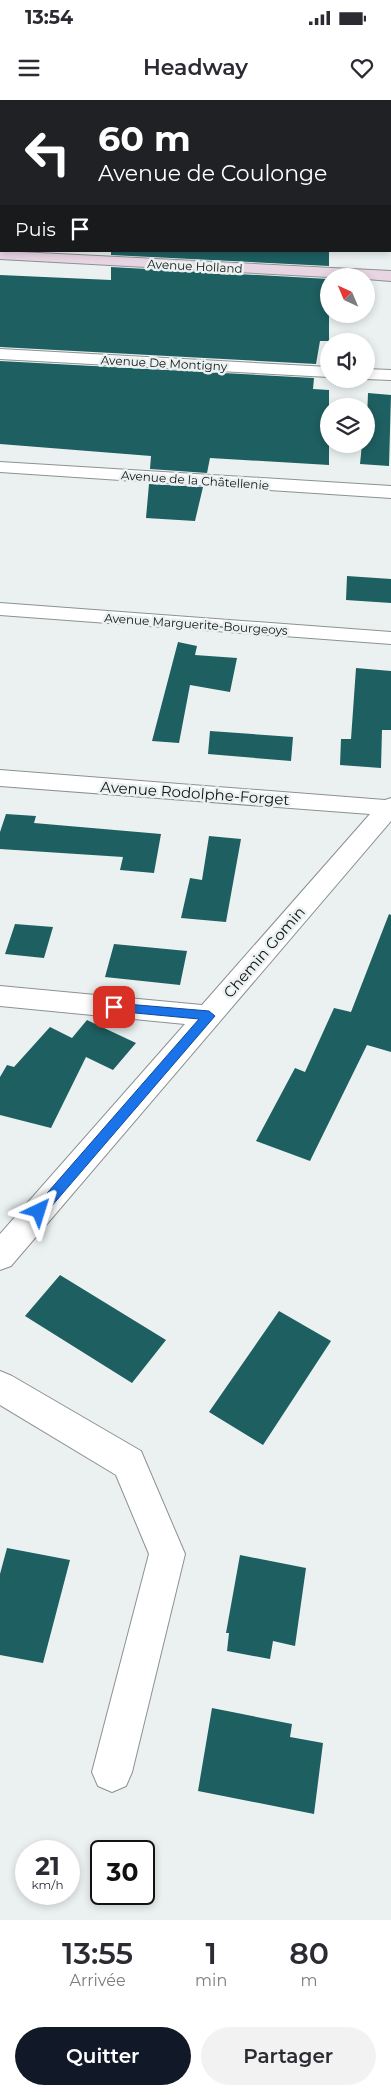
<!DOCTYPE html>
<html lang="fr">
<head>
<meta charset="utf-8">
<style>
  body { margin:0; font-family:Montserrat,sans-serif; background:#f2f2f3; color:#2b2b33; height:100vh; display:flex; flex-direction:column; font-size:19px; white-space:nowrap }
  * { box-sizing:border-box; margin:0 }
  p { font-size:16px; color:#7c7c81 }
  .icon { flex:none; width:28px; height:28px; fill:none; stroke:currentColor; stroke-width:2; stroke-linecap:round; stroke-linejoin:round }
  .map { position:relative; height:1820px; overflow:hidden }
  .drawer { display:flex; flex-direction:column; background:#fff; flex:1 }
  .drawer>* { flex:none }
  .top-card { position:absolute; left:0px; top:0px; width:391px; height:152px; box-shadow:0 2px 8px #0003; background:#202124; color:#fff; overflow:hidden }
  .needle { width:32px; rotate:316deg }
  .controls { position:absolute; left:320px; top:168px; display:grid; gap:10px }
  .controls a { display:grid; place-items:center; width:55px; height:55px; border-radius:50%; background:#fff; box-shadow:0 2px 8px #0003; font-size:25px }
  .speed { position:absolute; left:15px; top:1740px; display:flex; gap:10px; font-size:25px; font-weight:700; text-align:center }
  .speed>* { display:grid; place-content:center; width:65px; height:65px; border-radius:50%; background:#fff; box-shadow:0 2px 8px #0003; line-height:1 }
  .speed small { font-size:12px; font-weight:400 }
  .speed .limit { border:2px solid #111; border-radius:8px; background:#fff; color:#111 }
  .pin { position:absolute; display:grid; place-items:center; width:42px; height:42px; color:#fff; margin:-21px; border-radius:10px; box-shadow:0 2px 8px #0006 }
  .me { position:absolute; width:55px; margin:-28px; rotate:41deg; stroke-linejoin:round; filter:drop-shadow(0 0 4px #0008) }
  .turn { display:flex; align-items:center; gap:18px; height:105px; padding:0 15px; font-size:22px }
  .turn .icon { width:65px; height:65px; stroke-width:2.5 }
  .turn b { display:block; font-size:35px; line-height:42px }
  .then { display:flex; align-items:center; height:48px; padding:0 15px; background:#0003; gap:10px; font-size:19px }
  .eta { display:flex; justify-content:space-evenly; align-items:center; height:85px; text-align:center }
  .eta b { font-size:30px; font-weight:600; line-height:35px }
  .primary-button { display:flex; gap:10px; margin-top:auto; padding:10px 15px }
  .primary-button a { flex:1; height:58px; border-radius:30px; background:#111827; color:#fff; font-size:20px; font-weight:600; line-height:58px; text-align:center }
  .primary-button a+a { background:#f2f2f3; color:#2b2b33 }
  .status { display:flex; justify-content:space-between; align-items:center; height:35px; padding:0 25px; background:#fff; direction:ltr }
  .status svg { height:14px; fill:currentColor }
  header { display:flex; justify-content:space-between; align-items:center; height:65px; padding:0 15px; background:#fff; font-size:22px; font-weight:600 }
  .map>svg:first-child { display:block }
  .building { fill:#1e5f61 }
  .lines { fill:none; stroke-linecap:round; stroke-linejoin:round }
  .lane-casing { stroke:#8c9191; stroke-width:3 }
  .street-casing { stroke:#8c9191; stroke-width:2 }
  .secondary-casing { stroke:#8c9191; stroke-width:2 }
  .lane { fill:#fff; fill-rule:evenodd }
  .street { fill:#fff; fill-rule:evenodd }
  .secondary { fill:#e8d5e4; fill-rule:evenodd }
  .route { fill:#1a73e8; stroke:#114b97 }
  .labels { text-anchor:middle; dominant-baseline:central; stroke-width:5; stroke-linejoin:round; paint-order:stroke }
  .far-street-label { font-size:12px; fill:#121414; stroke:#ebf1f1 }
  .street-label { font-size:15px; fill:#121414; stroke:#ebf1f1 }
</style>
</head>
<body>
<div class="status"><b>13:54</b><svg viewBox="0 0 49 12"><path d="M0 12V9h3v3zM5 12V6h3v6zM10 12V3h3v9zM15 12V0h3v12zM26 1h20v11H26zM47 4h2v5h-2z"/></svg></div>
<header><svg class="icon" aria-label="menu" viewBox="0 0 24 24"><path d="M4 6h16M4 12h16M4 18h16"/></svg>Headway<svg class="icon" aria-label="heart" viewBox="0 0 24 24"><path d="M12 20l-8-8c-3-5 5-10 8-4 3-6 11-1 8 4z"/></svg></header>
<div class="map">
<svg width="391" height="1820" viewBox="0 0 391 1820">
  <rect width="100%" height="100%" fill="#ebf1f1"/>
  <!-- building -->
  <path class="building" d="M 111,151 L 329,151 L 329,166 L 111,155 Z
    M 111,167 L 329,179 L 329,241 L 320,241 L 316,264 L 0,247 L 0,175 L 111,180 Z
    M 0,261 L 314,278 L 313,289 L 329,290 L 329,365 L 210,358 L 207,373 L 150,369 L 151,356 L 0,344 Z
    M 368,293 L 391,295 L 389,366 L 360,364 L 362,344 L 366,344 Z
    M 149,384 L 203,387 L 195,421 L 146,418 Z
    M 347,476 L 391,479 L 391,503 L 346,500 Z
    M 178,542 L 197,546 L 195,555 L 237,558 L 230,592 L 190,585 L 179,643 L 152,641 Z
    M 356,568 L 391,571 L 391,630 L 382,630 L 381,668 L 340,665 L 341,639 L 351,639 Z
    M 210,631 L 293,637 L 291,661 L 208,654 Z
    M 6,714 L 36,716 L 34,723 L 161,734 L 154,773 L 120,770 L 123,757 L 0,749 L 0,732 Z
    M 209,736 L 241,739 L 226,822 L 181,818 L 190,778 L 202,780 Z
    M 389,814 L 391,815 L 391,952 L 367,945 L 310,1061 L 256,1041 L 295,968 L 305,972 L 334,908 L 351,912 Z
    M 15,824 L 53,827 L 44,858 L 5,854 Z
    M 114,844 L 187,851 L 180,885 L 105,877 Z
    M 87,920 L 136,943 L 113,970 L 86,957 L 51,1028 L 0,1015 L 0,977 L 7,965 L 14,967 L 50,927 L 72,938 Z
    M 60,1175 L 166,1240 L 132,1283 L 25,1216 Z
    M 279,1211 L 331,1241 L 263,1345 L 209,1312 Z
    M 7,1448 L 70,1460 L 43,1563 L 0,1555 L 0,1474 Z
    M 240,1455 L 306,1468 L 295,1546 L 273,1541 L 270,1559 L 227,1551 L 229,1533 L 226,1533 Z
    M 212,1608 L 292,1624 L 290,1637 L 323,1643 L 314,1714 L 198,1691 Z"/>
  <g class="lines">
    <!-- lane casing -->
    <g class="lane-casing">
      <path id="lane" d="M 390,4 L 391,4 L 391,8 L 390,8 Z
        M 390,29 L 391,29 L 391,33 L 390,33 Z
        M 390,55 L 391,55 L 391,59 L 390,59 Z"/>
    </g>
    <!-- street casing -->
    <g class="street-casing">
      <path id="street" d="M 0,15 L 1,15 L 1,23 L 0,23 Z
        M 0,77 L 1,77 L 1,85 L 0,85 Z
        M 390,95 L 391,95 L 391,103 L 390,103 Z
        M 0,249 L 329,267 L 329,277 L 0,259 Z
        M 366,269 L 391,270 L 391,280 L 365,279 Z
        M 0,362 L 391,386 L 391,398 L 0,372 Z
        M 0,503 L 391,532 L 391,544 L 0,515 Z
        M 0,670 L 385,700 L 391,698 L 391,721 L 11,1166 L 0,1170 L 0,1134 L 185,924 L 0,906 L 0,886 L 202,905 L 370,714 L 0,686 Z
        M 0,1271 L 12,1276 L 141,1351 L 185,1454 L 132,1672 L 126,1686 L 112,1692 L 98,1686 L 92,1672 L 149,1454 L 116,1375 L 0,1305 Z"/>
    </g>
    <!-- secondary casing -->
    <g class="secondary-casing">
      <path id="secondary" d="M 0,151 L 391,171 L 391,181 L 366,179 L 366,176 L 329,177 L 0,159 Z"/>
    </g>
    <!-- lane -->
    <use href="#lane" class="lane"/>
    <!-- street -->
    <use href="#street" class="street"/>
    <!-- secondary -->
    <use href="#secondary" class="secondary"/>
  </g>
  <!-- route -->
  <path class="route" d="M 114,903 L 209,911 L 215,916 L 44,1115 L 35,1115 L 33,1111 L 35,1107 L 199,919 L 114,911 L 108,907 Z"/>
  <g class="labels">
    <!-- far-street labels -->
    <g class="far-street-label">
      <text transform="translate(195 166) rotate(3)">Avenue Holland</text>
      <text transform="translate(164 263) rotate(3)">Avenue De Montigny</text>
      <text transform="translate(195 380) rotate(4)">Avenue de la Châtellenie</text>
      <text transform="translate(196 524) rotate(4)">Avenue Marguerite-Bourgeoys</text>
    </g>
    <!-- street labels -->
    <g class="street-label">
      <text transform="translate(195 693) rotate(4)">Avenue Rodolphe-Forget</text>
      <text transform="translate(264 852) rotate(-49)">Chemin Gomin</text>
    </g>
  </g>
</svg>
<div class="controls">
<a><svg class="needle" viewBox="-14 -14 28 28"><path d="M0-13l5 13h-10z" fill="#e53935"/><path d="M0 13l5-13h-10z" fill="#7c7c81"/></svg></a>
<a><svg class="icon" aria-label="sound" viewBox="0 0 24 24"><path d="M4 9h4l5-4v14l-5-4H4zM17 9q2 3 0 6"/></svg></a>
<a><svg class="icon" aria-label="layers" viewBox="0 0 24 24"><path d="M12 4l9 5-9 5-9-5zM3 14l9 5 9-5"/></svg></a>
</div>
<div class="speed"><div>21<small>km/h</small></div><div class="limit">30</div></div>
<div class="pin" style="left:114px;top:907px;background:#d93025"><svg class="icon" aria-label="arrive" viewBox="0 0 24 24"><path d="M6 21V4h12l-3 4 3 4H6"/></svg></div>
<svg class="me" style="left:39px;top:1111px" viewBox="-20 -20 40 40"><path d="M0-17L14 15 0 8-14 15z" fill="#1a73e8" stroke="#fff" stroke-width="4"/></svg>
<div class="top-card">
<div class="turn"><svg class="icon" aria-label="left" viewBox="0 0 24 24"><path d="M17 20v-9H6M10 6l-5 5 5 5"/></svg><div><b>60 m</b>Avenue de Coulonge</div></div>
<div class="then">Puis<svg class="icon" aria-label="arrive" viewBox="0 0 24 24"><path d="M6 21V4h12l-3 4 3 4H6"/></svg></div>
</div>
</div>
<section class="drawer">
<div class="eta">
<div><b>13:55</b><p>Arrivée</p></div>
<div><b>1</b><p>min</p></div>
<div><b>80</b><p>m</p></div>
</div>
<div class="primary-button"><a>Quitter</a><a>Partager</a></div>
</section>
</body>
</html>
